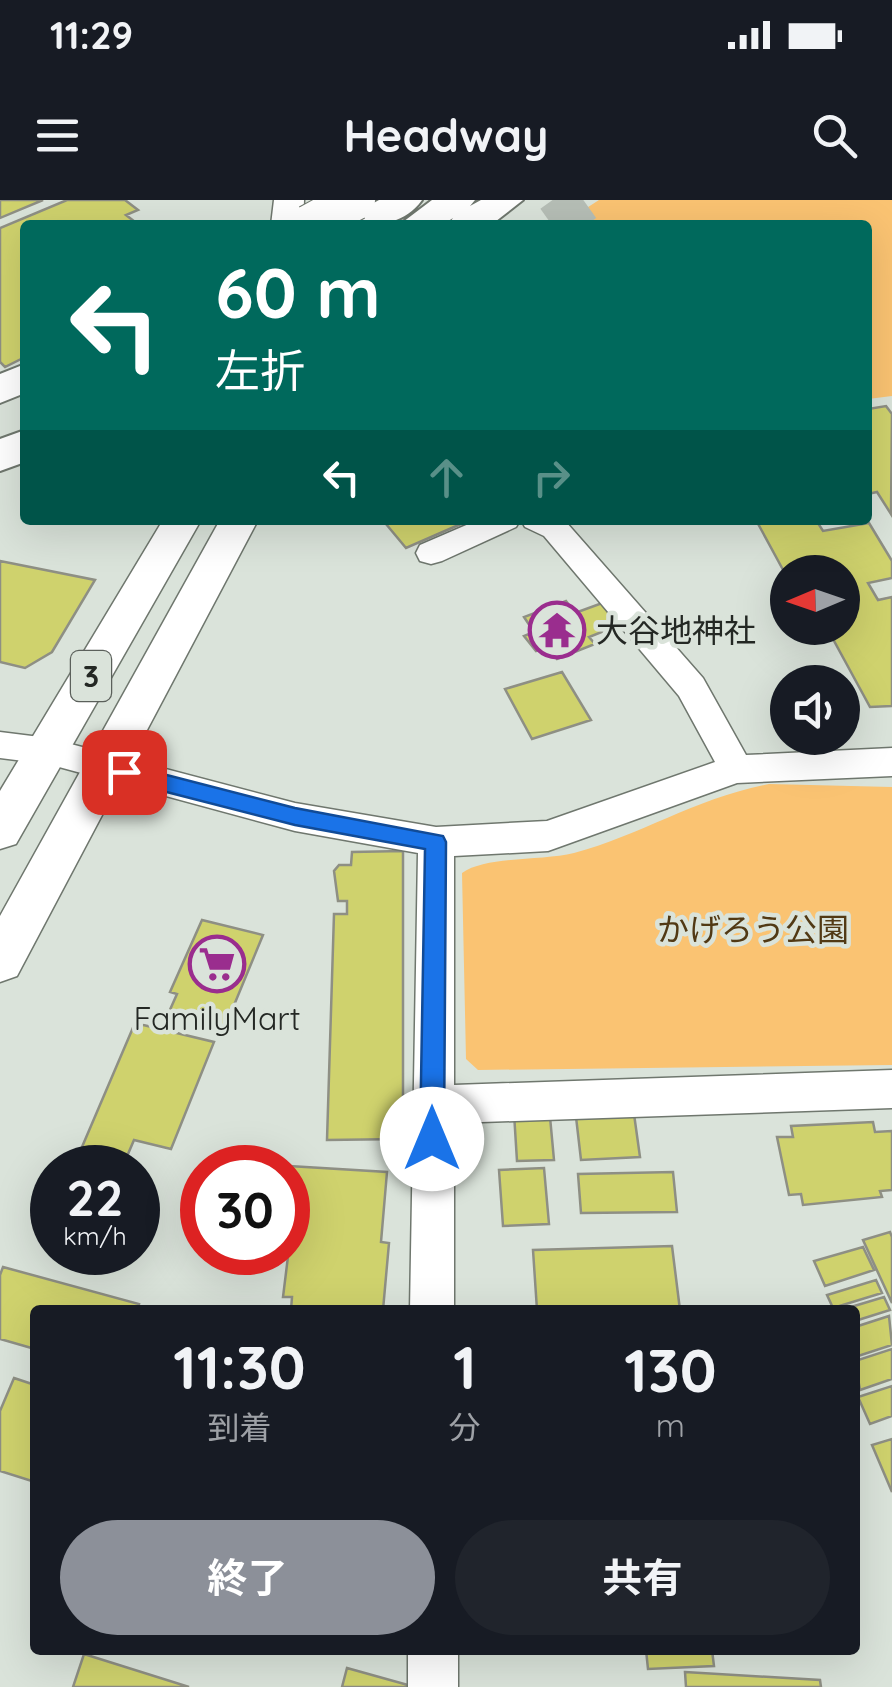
<!DOCTYPE html>
<html lang="ja">
<head>
<meta charset="utf-8">
<style>
  body { margin:0; font-family:Quicksand,"Noto Sans JP",sans-serif; background:#20242c; color:#f1f3f6; height:100vh; display:flex; flex-direction:column; font-size:38px; white-space:nowrap }
  * { box-sizing:border-box; margin:0 }
  p { font-size:32px; color:#9ea1a6 }
  .icon { flex:none; width:55px; height:55px; fill:none; stroke:currentColor; stroke-width:2; stroke-linecap:round; stroke-linejoin:round }
  .map { position:relative; flex:1; overflow:hidden }
  .sheet { position:absolute; left:30px; top:1105px; width:830px; height:350px; display:flex; flex-direction:column; background:#171b24; border-radius:10px; box-shadow:0 10px 40px #0002 }
  .sheet>* { flex:none }
  .hud { position:absolute; left:20px; top:20px; width:852px; height:305px; border-radius:10px; box-shadow:0 10px 40px #0002; background:#00695c; color:#fff; overflow:hidden }
  .needle { width:65px; rotate:268deg }
  .fabs { position:absolute; left:770px; top:355px; display:grid; gap:20px }
  .fabs a { display:grid; place-items:center; width:90px; height:90px; border-radius:50%; background:#171b24; box-shadow:0 10px 40px #0002; font-size:50px }
  .speed { position:absolute; left:30px; top:945px; display:flex; gap:20px; font-size:50px; font-weight:700; text-align:center }
  .speed>* { display:grid; place-content:center; width:130px; height:130px; border-radius:50%; background:#171b24; box-shadow:0 10px 40px #0002; line-height:1 }
  .speed small { font-size:25px; font-weight:400 }
  .speed .limit { border:15px solid #d22; background:#fff; color:#111 }
  .pin { position:absolute; display:grid; place-items:center; width:85px; height:85px; color:#fff; margin:-42px; border-radius:20px; box-shadow:0 5px 15px #0006 }
  .me { position:absolute; width:110px; margin:-55px; rotate:0deg; stroke-linejoin:round; filter:drop-shadow(0 0 8px #0008) }
  .turn { display:flex; align-items:center; gap:35px; height:210px; padding:0 30px; font-size:45px }
  .turn .icon { width:130px; height:130px; stroke-width:2.5 }
  .turn b { display:block; font-size:70px; line-height:85px }
  .lanes { display:flex; align-items:center; height:95px; padding:0 30px; background:#0003; justify-content:center; gap:50px; direction:ltr }
  .lanes .off { opacity:.35 }
  .eta { display:flex; justify-content:space-evenly; align-items:center; height:170px; text-align:center }
  .eta b { font-size:60px; font-weight:700; line-height:70px }
  .cta { display:flex; gap:20px; margin-top:auto; padding:20px 30px }
  .cta a { flex:1; height:115px; border-radius:60px; background:#8c9099; color:#fff; font-size:40px; font-weight:700; line-height:115px; text-align:center }
  .cta a+a { background:#20242c; color:#f1f3f6 }
  .status { display:flex; justify-content:space-between; align-items:center; height:70px; padding:0 50px; background:#171b24; direction:ltr }
  .status svg { height:28px; fill:currentColor }
  header { display:flex; justify-content:space-between; align-items:center; height:130px; padding:0 30px; background:#171b24; font-size:45px; font-weight:700 }
  .map>svg:first-child { display:block }
  .green { fill:#fac372 }
  .building { fill:#cfd26d; stroke:#8e8f84; stroke-width:2.5 }
  .lines { fill:none; stroke-linecap:round; stroke-linejoin:round }
  .highway-tunnel { stroke:#b6beb6; stroke-width:40; stroke-dasharray:40 20; stroke-linecap:butt }
  .minor-casing { stroke:#6f776e; stroke-width:3 }
  .major-casing { stroke:#6f776e; stroke-width:3 }
  .highway-casing { stroke:#6f776e; stroke-width:4 }
  .minor { fill:#fff; fill-rule:evenodd }
  .major { fill:#fff; fill-rule:evenodd }
  .highway { fill:#fff; fill-rule:evenodd }
  .highway-bridge-casing { stroke:#6f776e; stroke-width:42; stroke-linecap:butt }
  .highway-bridge { stroke:#fff; stroke-width:40 }
  .route { fill:#1a73e8; stroke:#114b97; stroke-width:2.5 }
  .labels { text-anchor:middle; dominant-baseline:central; stroke-width:9; stroke-linejoin:round; paint-order:stroke }
  .shield { fill:#dae3da; stroke:#5b605b; stroke-width:2.5 }
  .shield-label { font-size:30px; font-weight:bold; fill:#242824 }
  .poi-label { font-size:32px; fill:#242824; stroke:#dae3da; text-anchor:start }
  .park-label { font-size:32px; fill:#513914; stroke:#dae3da }
</style>
</head>
<body>
<div class="status"><b>11:29</b><svg viewBox="0 0 49 12"><path d="M0 12V9h3v3zM5 12V6h3v6zM10 12V3h3v9zM15 12V0h3v12zM26 1h20v11H26zM47 4h2v5h-2z"/></svg></div>
<header><svg class="icon" aria-label="menu" viewBox="0 0 24 24"><path d="M4 6h16M4 12h16M4 18h16"/></svg>Headway<svg class="icon" aria-label="search" viewBox="0 0 24 24"><circle cx="10" cy="10" r="6"/><path d="M15 15l6 6"/></svg></header>
<div class="map">
<svg width="892" height="1487" viewBox="0 0 892 1487">
  <rect width="100%" height="100%" fill="#dae3da"/>
  <!-- green -->
  <path class="green" d="M 599,0 L 892,0 L 892,196 L 868,199 L 868,25 L 570,25 L 568,20 Z
    M 769,584 L 892,587 L 892,865 L 478,870 L 466,859 L 462,673 C 486,656 542,661 574,653 C 641,635 696,598 769,584 Z"/>
  <!-- building -->
  <path class="building" d="M 0,0 L 43,0 L 0,18 Z
    M 67,0 L 125,0 L 138,10 L 126,15 L 139,25 L 25,25 L 25,157 L 5,167 L 0,162 L 0,28 Z
    M 886,206 L 892,214 L 891,314 L 877,292 L 868,294 L 868,209 Z
    M 395,320 L 470,320 L 406,348 L 386,324 Z
    M 756,320 L 816,320 L 823,331 L 869,323 L 892,361 L 892,378 L 868,383 L 878,400 L 892,397 L 892,506 L 870,507 L 827,428 L 842,428 L 842,372 L 788,372 L 788,379 Z
    M 0,361 L 95,380 L 52,452 L 25,468 L 0,462 Z
    M 566,401 L 575,413 L 605,402 L 622,424 L 589,437 L 595,444 L 557,459 L 548,447 L 536,451 L 524,436 L 534,432 L 524,417 Z
    M 562,472 L 591,520 L 532,539 L 505,489 Z
    M 403,651 L 403,939 L 327,940 L 334,714 L 347,714 L 347,701 L 338,701 L 334,671 L 339,665 L 351,665 L 352,652 Z
    M 202,720 L 263,735 L 225,827 L 169,812 L 177,794 L 170,792 Z
    M 135,823 L 214,842 L 171,949 L 134,940 L 122,968 L 73,968 Z
    M 514,913 L 550,917 L 554,960 L 517,961 Z
    M 634,914 L 640,957 L 581,960 L 576,917 Z
    M 873,922 L 875,932 L 892,931 L 892,990 L 880,991 L 882,997 L 803,1005 L 801,994 L 789,995 L 777,937 L 793,937 L 791,926 Z
    M 289,966 L 387,972 L 381,1042 L 389,1043 L 383,1110 L 291,1110 L 292,1097 L 283,1097 L 293,1016 L 288,1016 Z
    M 544,968 L 549,1024 L 503,1026 L 499,970 Z
    M 673,972 L 677,1012 L 581,1013 L 578,974 Z
    M 890,1032 L 892,1037 L 892,1103 L 863,1040 Z
    M 672,1046 L 680,1110 L 537,1110 L 533,1050 Z
    M 863,1047 L 874,1070 L 825,1086 L 814,1061 Z
    M 3,1067 L 139,1104 L 137,1110 L 35,1110 L 35,1149 L 0,1139 L 0,1075 Z
    M 876,1080 L 882,1093 L 833,1108 L 827,1095 Z
    M 884,1097 L 890,1110 L 855,1121 L 855,1110 L 841,1110 Z
    M 889,1116 L 892,1145 L 855,1157 L 855,1127 Z
    M 892,1149 L 892,1179 L 860,1190 L 855,1161 Z
    M 14,1178 L 35,1185 L 35,1282 L 0,1271 L 0,1211 Z
    M 892,1186 L 892,1216 L 870,1224 L 858,1197 Z
    M 892,1239 L 892,1292 L 872,1245 Z
    M 646,1450 L 712,1450 L 714,1466 L 648,1469 Z
    M 84,1454 L 189,1487 L 73,1487 Z
    M 347,1468 L 415,1487 L 342,1487 Z
    M 685,1472 L 820,1480 L 821,1487 L 686,1487 Z"/>
  <g class="lines">
    <!-- highway-tunnel -->
    <path class="highway-tunnel" d="M 552,25 L 587,0"/>
    <!-- minor casing -->
    <g class="minor-casing">
      <path id="minor" d="M 478,320 L 520,320 L 516,327 L 442,361 L 431,364 L 420,361 L 416,353 L 420,345 Z
        M 521,320 L 566,322 L 703,478 L 746,555 L 892,548 L 892,576 L 737,583 L 548,651 L 454,656 L 454,885 L 892,870 L 892,908 L 454,923 L 454,1110 L 410,1110 L 418,653 L 295,631 L 48,564 L 0,558 L 0,532 L 48,538 L 295,603 L 436,627 L 547,621 L 715,562 L 679,496 L 544,336 L 525,327 Z
        M 408,1450 L 458,1450 L 458,1487 L 408,1487 Z"/>
    </g>
    <!-- major casing -->
    <g class="major-casing">
      <path id="major" d="M 274,0 L 304,0 L 303,25 L 271,25 Z
        M 163,320 L 201,320 L 16,644 L 0,649 L 0,591 Z
        M 220,320 L 258,320 L 17,776 L 0,782 L 0,716 Z"/>
    </g>
    <!-- highway casing -->
    <g class="highway-casing">
      <path id="highway" d="M 379,0 L 422,0 C 403,27 373,25 344,25 L 349,17 Z
        M 432,0 L 475,0 L 470,6 L 481,0 L 523,0 L 491,25 L 448,25 L 453,18 L 442,25 L 399,25 Z
        M 25,164 L 25,193 L 0,203 L 0,174 Z
        M 25,230 L 25,262 L 0,271 L 0,239 Z"/>
    </g>
    <!-- minor -->
    <use href="#minor" class="minor"/>
    <!-- major -->
    <use href="#major" class="major"/>
    <!-- highway -->
    <use href="#highway" class="highway"/>
    <!-- highway-bridge casing -->
    <g class="highway-bridge-casing">
      <path id="highway-bridge" d="M 309,25 L 355,0"/>
    </g>
    <!-- highway-bridge -->
    <use href="#highway-bridge" class="highway-bridge"/>
  </g>
  <!-- route -->
  <path class="route" d="M 124,564 L 295,608 L 443,636 L 446,642 L 444,939 L 441,947 L 432,951 L 423,947 L 420,939 L 425,649 L 295,625 L 124,581 L 114,572 Z"/>
  <!-- icons -->
  <defs>
    <g id="temple-ring" transform="scale(2.875)"><circle r="9.5" fill="#dae3da" stroke="#9a2d8e" stroke-width="1.5"/><path d="M0-6L5-2H3V0L6.5 2.5H4V6H1.5V3h-3V6H-4V2.5H-6.5L-3 0V-2H-5Z" fill="#9a2d8e"/></g>
    <g id="supermarket-ring" transform="scale(2.875)"><circle r="9.5" fill="#dae3da" stroke="#9a2d8e" stroke-width="1.5"/><path d="M-6-5.5h2.5l.6 2H6L4.5 2H-2.5L-4.4-4H-6ZM-1.5 3.2a1.3 1.3 0 1 0 .1 0ZM3 3.2a1.3 1.3 0 1 0 .1 0Z" fill="#9a2d8e"/></g>
  </defs>
  <g fill-rule="evenodd">
    <use href="#temple-ring" x="557" y="430"/>
    <use href="#supermarket-ring" x="217" y="764"/>
  </g>
  <g class="labels">
    <!-- shield labels -->
    <rect class="shield" x="71" y="451" width="40" height="50" rx="8"/>
    <g class="shield-label">
      <text x="91" y="476">3</text>
    </g>
    <!-- poi labels -->
    <g class="poi-label">
      <text x="596" y="430">大谷地神社</text>
      <text x="217" y="818" text-anchor="middle">FamilyMart</text>
    </g>
    <!-- park labels -->
    <g class="park-label">
      <text x="753" y="729">かげろう公園</text>
    </g>
  </g>
</svg>
<div class="fabs">
<a><svg class="needle" viewBox="-14 -14 28 28"><path d="M0-13l5 13h-10z" fill="#e53935"/><path d="M0 13l5-13h-10z" fill="#9ea1a6"/></svg></a>
<a><svg class="icon" aria-label="sound" viewBox="0 0 24 24"><path d="M4 9h4l5-4v14l-5-4H4zM17 9q2 3 0 6"/></svg></a>
</div>
<div class="speed"><div>22<small>km/h</small></div><div class="limit">30</div></div>
<div class="pin" style="left:124px;top:572px;background:#d93025"><svg class="icon" aria-label="arrive" viewBox="0 0 24 24"><path d="M6 21V4h12l-3 4 3 4H6"/></svg></div>
<svg class="me" style="left:432px;top:939px" viewBox="-20 -20 40 40"><circle r="19" fill="#fff"/><path d="M0-13L10 11 0 6-10 11z" fill="#1a73e8"/></svg>
<div class="hud">
<div class="turn"><svg class="icon" aria-label="left" viewBox="0 0 24 24"><path d="M17 20v-9H6M10 6l-5 5 5 5"/></svg><div><b>60 m</b>左折</div></div>
<div class="lanes"><svg class="icon" aria-label="left" viewBox="0 0 24 24"><path d="M17 20v-9H6M10 6l-5 5 5 5"/></svg><svg class="icon off" aria-label="ahead" viewBox="0 0 24 24"><path d="M12 20V5M6 11l6-6 6 6"/></svg><svg class="icon off" aria-label="right" viewBox="0 0 24 24"><path d="M7 20v-9h11M14 6l5 5-5 5"/></svg></div>
</div>
<section class="sheet">
<div class="eta">
<div><b>11:30</b><p>到着</p></div>
<div><b>1</b><p>分</p></div>
<div><b>130</b><p>m</p></div>
</div>
<div class="cta"><a>終了</a><a>共有</a></div>
</section>
</div>
</body>
</html>
